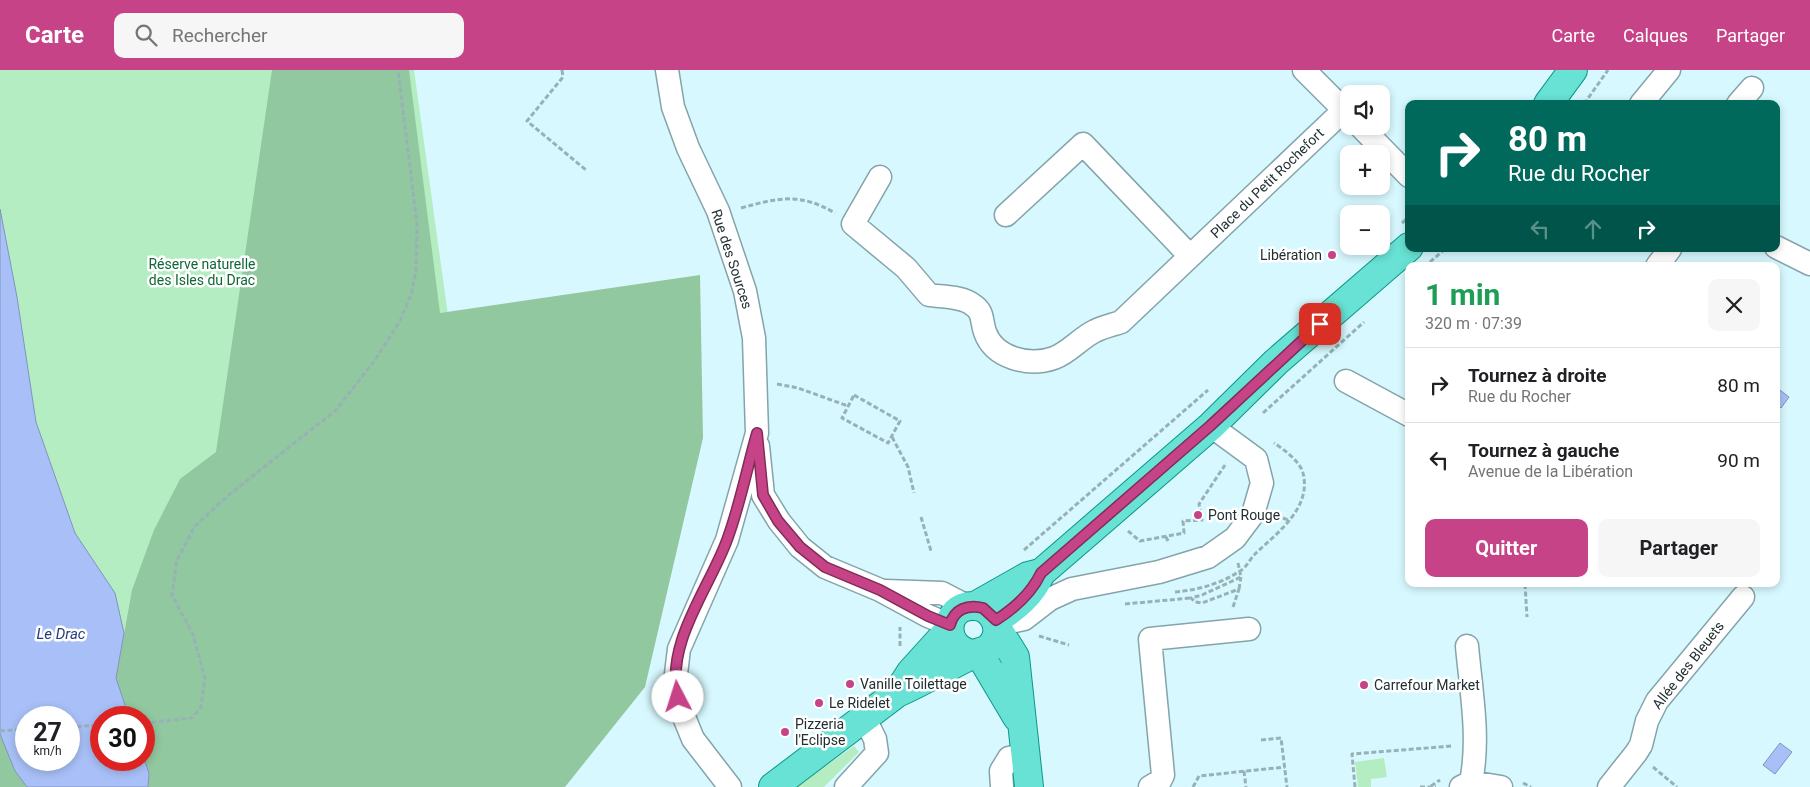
<!DOCTYPE html>
<html lang="fr">
<head>
<meta charset="utf-8">
<style>
  body { margin:0; font-family:Roboto,sans-serif; background:#f6f6f6; color:#202124; height:100vh; display:flex; flex-direction:column; font-size:19px; white-space:nowrap }
  * { box-sizing:border-box; margin:0 }
  p { font-size:16px; color:#757577 }
  .icon { flex:none; width:28px; height:28px; fill:none; stroke:currentColor; stroke-width:2; stroke-linecap:round; stroke-linejoin:round }
  .map { position:relative; flex:1; overflow:hidden }
  .panel { position:absolute; left:1405px; top:192px; width:375px; height:325px; display:flex; flex-direction:column; background:#fff; border-radius:10px; box-shadow:0 2px 8px #0003 }
  .panel>* { flex:none }
  .guide { position:absolute; left:1405px; top:30px; width:375px; height:152px; border-radius:10px; box-shadow:0 2px 8px #0003; background:#00695c; color:#fff; overflow:hidden }
  .controls { position:absolute; left:1340px; top:15px; display:grid; gap:10px }
  .controls a { display:grid; place-items:center; width:50px; height:50px; border-radius:10px; background:#fff; box-shadow:0 2px 8px #0003; font-size:25px }
  .speed { position:absolute; left:15px; top:636px; display:flex; gap:10px; font-size:25px; font-weight:700; text-align:center }
  .speed>* { display:grid; place-content:center; width:65px; height:65px; border-radius:50%; background:#fff; box-shadow:0 2px 8px #0003; line-height:1 }
  .speed small { font-size:12px; font-weight:400 }
  .speed .limit { border:8px solid #d22; background:#fff; color:#111 }
  .pin { position:absolute; display:grid; place-items:center; width:42px; height:42px; color:#fff; margin:-21px; border-radius:10px; box-shadow:0 2px 8px #0006 }
  .me { position:absolute; width:55px; margin:-28px; rotate:355deg; stroke-linejoin:round; filter:drop-shadow(0 0 4px #0008) }
  .turn { display:flex; align-items:center; gap:18px; height:105px; padding:0 20px; font-size:22px }
  .turn .icon { width:65px; height:65px; stroke-width:2.5 }
  .turn b { display:block; font-size:35px; line-height:42px }
  .lanes { display:flex; align-items:center; height:48px; padding:0 20px; background:#0003; justify-content:center; gap:25px; direction:ltr }
  .lanes .off { opacity:.35 }
  .round { display:grid; place-items:center; flex:none; width:52px; height:52px; border-radius:10px; background:#f6f6f6 }
  .headline { display:flex; align-items:center; justify-content:space-between; height:85px; padding:0 20px }
  h1 { font-size:30px; font-weight:700; line-height:38px; color:#1e9e55 }
  .button { display:flex; gap:10px; margin-top:auto; padding:10px 20px }
  .button a { flex:1; height:58px; border-radius:10px; background:#c64388; color:#fff; font-size:20px; font-weight:700; line-height:58px; text-align:center }
  .button a+a { background:#f6f6f6; color:#202124 }
  ul { padding:0; list-style:none }
  li { display:flex; align-items:center; gap:15px; height:75px; padding:0 20px; border-top:1px solid #e0e0e0 }
  li div { flex:1 }
  li b { display:block; font-size:19px }
  li em { font-style:normal }
  header { display:flex; align-items:center; gap:30px; box-sizing:border-box; height:70px; padding:0 25px; background:#c64388; color:#fff }
  header strong { font-size:24px }
  nav { display:flex; gap:28px; margin-inline-start:auto; font-size:18px }
  .search { width:350px; height:45px; background:#f6f6f6; display:flex; align-items:center; gap:12px; box-sizing:border-box; padding:0 18px; border-radius:10px; color:#757577; font-size:19px }
  .map>svg:first-child { display:block }
  .green { fill:#b5edc3; fill-rule:evenodd }
  .forest { fill:#91c89f }
  .water { fill:#a8c0f7; stroke:#8094bc; fill-rule:evenodd }
  .lines { fill:none; stroke-linecap:round; stroke-linejoin:round }
  .minor-casing { stroke:#84a4aa; stroke-width:25 }
  .major-casing { stroke:#0d9688; stroke-width:30 }
  .path { stroke:#97b2b7; stroke-width:3; stroke-dasharray:5 2.5; stroke-linecap:butt }
  .minor { stroke:#fff; stroke-width:22 }
  .major { stroke:#67e2d4; stroke-width:28 }
  .route-casing { stroke:#812c58; stroke-width:12 }
  .route { stroke:#c64388; stroke-width:9 }
  .poi-dot { fill:#c64388; stroke:#fff; stroke-width:2 }
  .labels { text-anchor:middle; dominant-baseline:central; stroke-width:5; stroke-linejoin:round; paint-order:stroke }
  .street-label { font-size:14px; fill:#212f31; stroke:#fff }
  .poi-label { font-size:14px; fill:#212f31; stroke:#fff; text-anchor:start }
  .park-label { font-size:14px; fill:#0f6735; stroke:#fff }
  .water-label { font-size:15px; font-style:italic; fill:#243c7c; stroke:#fff }
</style>
</head>
<body>
<header>
<strong>Carte</strong>
<div class="search"><svg class="icon" aria-label="search" viewBox="0 0 24 24"><circle cx="10" cy="10" r="6"/><path d="M15 15l6 6"/></svg>Rechercher</div>
<nav><a>Carte</a><a>Calques</a><a>Partager</a></nav>
</header>
<div class="map">
<svg width="1810" height="717" viewBox="0 0 1810 717">
  <rect width="100%" height="100%" fill="#d6f8fe"/>
  <!-- green -->
  <path class="green" d="M 0,0 L 414,0 L 451,267 L 202,717 L 0,717 ZM 26,648 L 69,648 L 69,690 L 26,690 ZM 101,648 L 144,648 L 144,690 L 101,690 Z
    M 890,606 L 895,613 L 811,674 Z
    M 854,676 L 859,682 L 824,717 L 796,717 Z
    M 1384,688 L 1387,707 L 1371,709 L 1371,717 L 1358,717 L 1355,692 Z"/>
  <!-- forest -->
  <path class="forest" d="M 272,0 L 409,0 L 440,243 L 700,205 L 703,368 L 645,617 L 565,717 L 148,717 L 149,703 L 144,689 L 144,648 L 129,647 L 116,608 L 132,520 L 154,460 L 180,409 L 216,382 Z
    M 0,664 L 15,701 L 27,717 L 0,717 Z"/>
  <!-- water -->
  <path class="water" d="M 0,139 L 17,227 L 36,352 L 75,463 L 115,523 L 124,563 L 116,608 L 129,647 L 101,648 L 101,690 L 144,689 L 149,703 L 148,717 L 27,717 L 15,701 L 0,664 ZM 26,648 L 69,648 L 69,690 L 26,690 Z
    M 1776,317 L 1789,327 L 1781,338 L 1776,334 Z
    M 1780,673 L 1792,682 L 1775,704 L 1763,695 Z"/>
  <g class="lines">
    <!-- minor casing -->
    <g class="minor-casing">
      <path id="minor" d="M 667,0 L 673,37 L 688,78 L 718,141 L 745,221 L 754,268 L 757,363 L 727,470 L 679,579 L 675,612 L 682,642 L 693,669 L 730,717
        M 1304,0 L 1349,45
        M 1641,34 L 1669,0
        M 1738,34 L 1752,18
        M 1360,56 L 1409,106
        M 880,107 L 853,154 L 906,198 L 929,225 C 942,227 962,226 973,235 C 984,242 981,251 985,262 C 994,288 1029,297 1054,288 C 1070,282 1080,268 1095,261 C 1103,257 1112,255 1121,252 L 1344,40
        M 1006,145 L 1083,74 L 1190,186
        M 1776,177 L 1810,194
        M 1657,196 L 1670,179
        M 1346,311 L 1409,345
        M 758,376 L 763,425 L 779,451 L 800,477 L 825,497 L 880,520 L 928,546 L 950,555
        M 886,521 L 942,523 L 967,536
        M 997,555 L 1024,549 L 1050,529 L 1072,519 L 1159,502 L 1208,487 L 1235,468 L 1253,444 L 1262,413 L 1256,389 L 1211,356
        M 1467,576 C 1471,621 1480,668 1471,712
        M 846,717 L 877,683 L 875,669 L 865,649
        M 1002,717 L 1001,701 L 1009,688 L 1027,684
        M 1150,717 L 1160,711 L 1163,705 L 1150,569 L 1249,559
        M 1461,717 L 1471,712 L 1501,717
        M 1609,717 L 1636,683 L 1641,675 L 1647,651 L 1657,631 L 1743,527"/>
    </g>
    <!-- major casing -->
    <g class="major-casing">
      <path id="major" d="M 1548,34 L 1573,0
        M 975,536 L 1028,506 L 1040,503
        M 996,550 C 1015,538 1032,524 1041,503 L 1211,356 L 1276,292 L 1409,177
        M 997,558 L 1015,587 L 1029,717
        M 979,583 L 1017,647
        M 898,622 L 911,602 L 949,560
        M 773,717 L 897,623 C 923,612 946,597 972,585 C 977,582 984,582 989,578 C 997,571 1000,559 995,550 C 991,542 983,536 974,536 C 943,534 940,579 973,584"/>
    </g>
    <!-- path -->
    <path class="path" d="M 562,0 L 563,7 L 527,51 L 586,100
      M 1584,34 L 1608,0
      M 741,138 C 778,128 799,122 835,143
      M 1402,153 L 1409,147
      M 1430,192 L 1445,179
      M 777,314 L 798,318 L 848,336
      M 854,325 L 900,351 L 888,373 L 842,348 Z
      M 1263,343 L 1364,252
      M 892,367 L 908,397 L 914,423
      M 921,447 L 931,481
      M 1283,448 L 1290,451
      M 1128,461 L 1140,471 L 1184,463 L 1183,451 L 1202,450 L 1199,434 L 1225,395
      M 1166,467 L 1168,471
      M 1024,480 L 1208,320
      M 1525,514 L 1527,547
      M 1239,519 L 1241,507
      M 1175,522 C 1198,520 1220,514 1240,501 C 1246,498 1250,489 1255,484 C 1277,463 1312,438 1303,403 C 1300,391 1283,379 1274,373
      M 1125,534 L 1191,528
      M 1233,537 L 1239,519 L 1202,533 L 1195,532 L 1191,528 L 1202,525 L 1241,507 L 1238,493
      M 1039,566 L 1069,575
      M 900,576 L 900,557
      M 144,653 L 192,648 L 201,637 L 205,609 L 193,564 L 172,525 L 177,490 L 195,456 L 230,424 L 336,340 L 375,290 L 400,251 L 411,225 L 416,201 L 417,154 L 398,0
      M 69,657 L 101,655
      M 0,661 L 26,659
      M 1261,670 L 1281,668 L 1287,717
      M 1653,697 L 1677,717
      M 1244,701 L 1246,717
      M 1523,713 L 1531,717
      M 1431,716 L 1440,710
      M 1193,717 L 1199,706 L 1285,697
      M 1355,717 L 1352,684 L 1452,676
      M 1420,717 L 1436,717"/>
    <!-- minor -->
    <use href="#minor" class="minor"/>
    <!-- major -->
    <use href="#major" class="major"/>
  </g>
  <g class="lines">
    <!-- route casing -->
    <g class="route-casing">
      <path id="route" d="M 678,627 C 665,573 709,519 727,470 C 740,435 747,398 757,363 L 763,425 L 778,451 L 800,477 L 825,497 L 880,520 L 928,546 L 950,555 C 954,539 968,534 983,538 L 996,550 C 1015,538 1031,524 1041,503 L 1210,356 L 1320,254"/>
    </g>
    <!-- route -->
    <use href="#route" class="route"/>
  </g>
  <!-- markers -->
  <g class="poi-dot">
    <circle cx="1332" cy="185" r="5"/>
    <circle cx="1198" cy="445" r="5"/>
    <circle cx="850" cy="614" r="5"/>
    <circle cx="1364" cy="615" r="5"/>
    <circle cx="819" cy="633" r="5"/>
    <circle cx="785" cy="662" r="5"/>
  </g>
  <g class="labels">
    <!-- street labels -->
    <g class="street-label">
      <text transform="translate(1267 113) rotate(-44)">Place du Petit Rochefort</text>
      <text transform="translate(732 189) rotate(72)">Rue des Sources</text>
      <text transform="translate(1688 595) rotate(-52)">Allée des Bleuets</text>
    </g>
    <!-- poi labels -->
    <g class="poi-label">
      <text x="1322" y="185" text-anchor="end">Libération</text>
      <text x="1208" y="445">Pont Rouge</text>
      <text x="860" y="614">Vanille Toilettage</text>
      <text x="1374" y="615">Carrefour Market</text>
      <text x="829" y="633">Le Ridelet</text>
      <text x="795" y="654">Pizzeria<tspan x="795" dy="16">l'Eclipse</tspan></text>
    </g>
    <!-- park labels -->
    <g class="park-label">
      <text x="202" y="194">Réserve naturelle<tspan x="202" dy="16">des Isles du Drac</tspan></text>
    </g>
    <!-- water labels -->
    <g class="water-label">
      <text x="61" y="564">Le Drac</text>
    </g>
  </g>
</svg>
<div class="controls">
<a><svg class="icon" aria-label="sound" viewBox="0 0 24 24"><path d="M4 9h4l5-4v14l-5-4H4zM17 9q2 3 0 6"/></svg></a>
<a>+</a>
<a>−</a>
</div>
<div class="speed"><div>27<small>km/h</small></div><div class="limit">30</div></div>
<div class="pin" style="left:1320px;top:254px;background:#d93025"><svg class="icon" aria-label="arrive" viewBox="0 0 24 24"><path d="M6 21V4h12l-3 4 3 4H6"/></svg></div>
<svg class="me" style="left:678px;top:627px" viewBox="-20 -20 40 40"><circle r="19" fill="#fff"/><path d="M0-13L10 11 0 6-10 11z" fill="#c64388"/></svg>
<div class="guide">
<div class="turn"><svg class="icon" aria-label="right" viewBox="0 0 24 24"><path d="M7 20v-9h11M14 6l5 5-5 5"/></svg><div><b>80 m</b>Rue du Rocher</div></div>
<div class="lanes"><svg class="icon off" aria-label="left" viewBox="0 0 24 24"><path d="M17 20v-9H6M10 6l-5 5 5 5"/></svg><svg class="icon off" aria-label="ahead" viewBox="0 0 24 24"><path d="M12 20V5M6 11l6-6 6 6"/></svg><svg class="icon" aria-label="right" viewBox="0 0 24 24"><path d="M7 20v-9h11M14 6l5 5-5 5"/></svg></div>
</div>
<section class="panel">
<div class="headline"><div><h1>1 min</h1><p>320 m · 07:39</p></div><a class="round"><svg class="icon" aria-label="close" viewBox="0 0 24 24"><path d="M6 6l12 12M18 6L6 18"/></svg></a></div>
<ul>
<li><svg class="icon" aria-label="right" viewBox="0 0 24 24"><path d="M7 20v-9h11M14 6l5 5-5 5"/></svg><div><b>Tournez à droite</b><p>Rue du Rocher</p></div><em>80 m</em></li>
<li><svg class="icon" aria-label="left" viewBox="0 0 24 24"><path d="M17 20v-9H6M10 6l-5 5 5 5"/></svg><div><b>Tournez à gauche</b><p>Avenue de la Libération</p></div><em>90 m</em></li>
</ul>
<div class="button"><a>Quitter</a><a>Partager</a></div>
</section>
</div>
</body>
</html>
